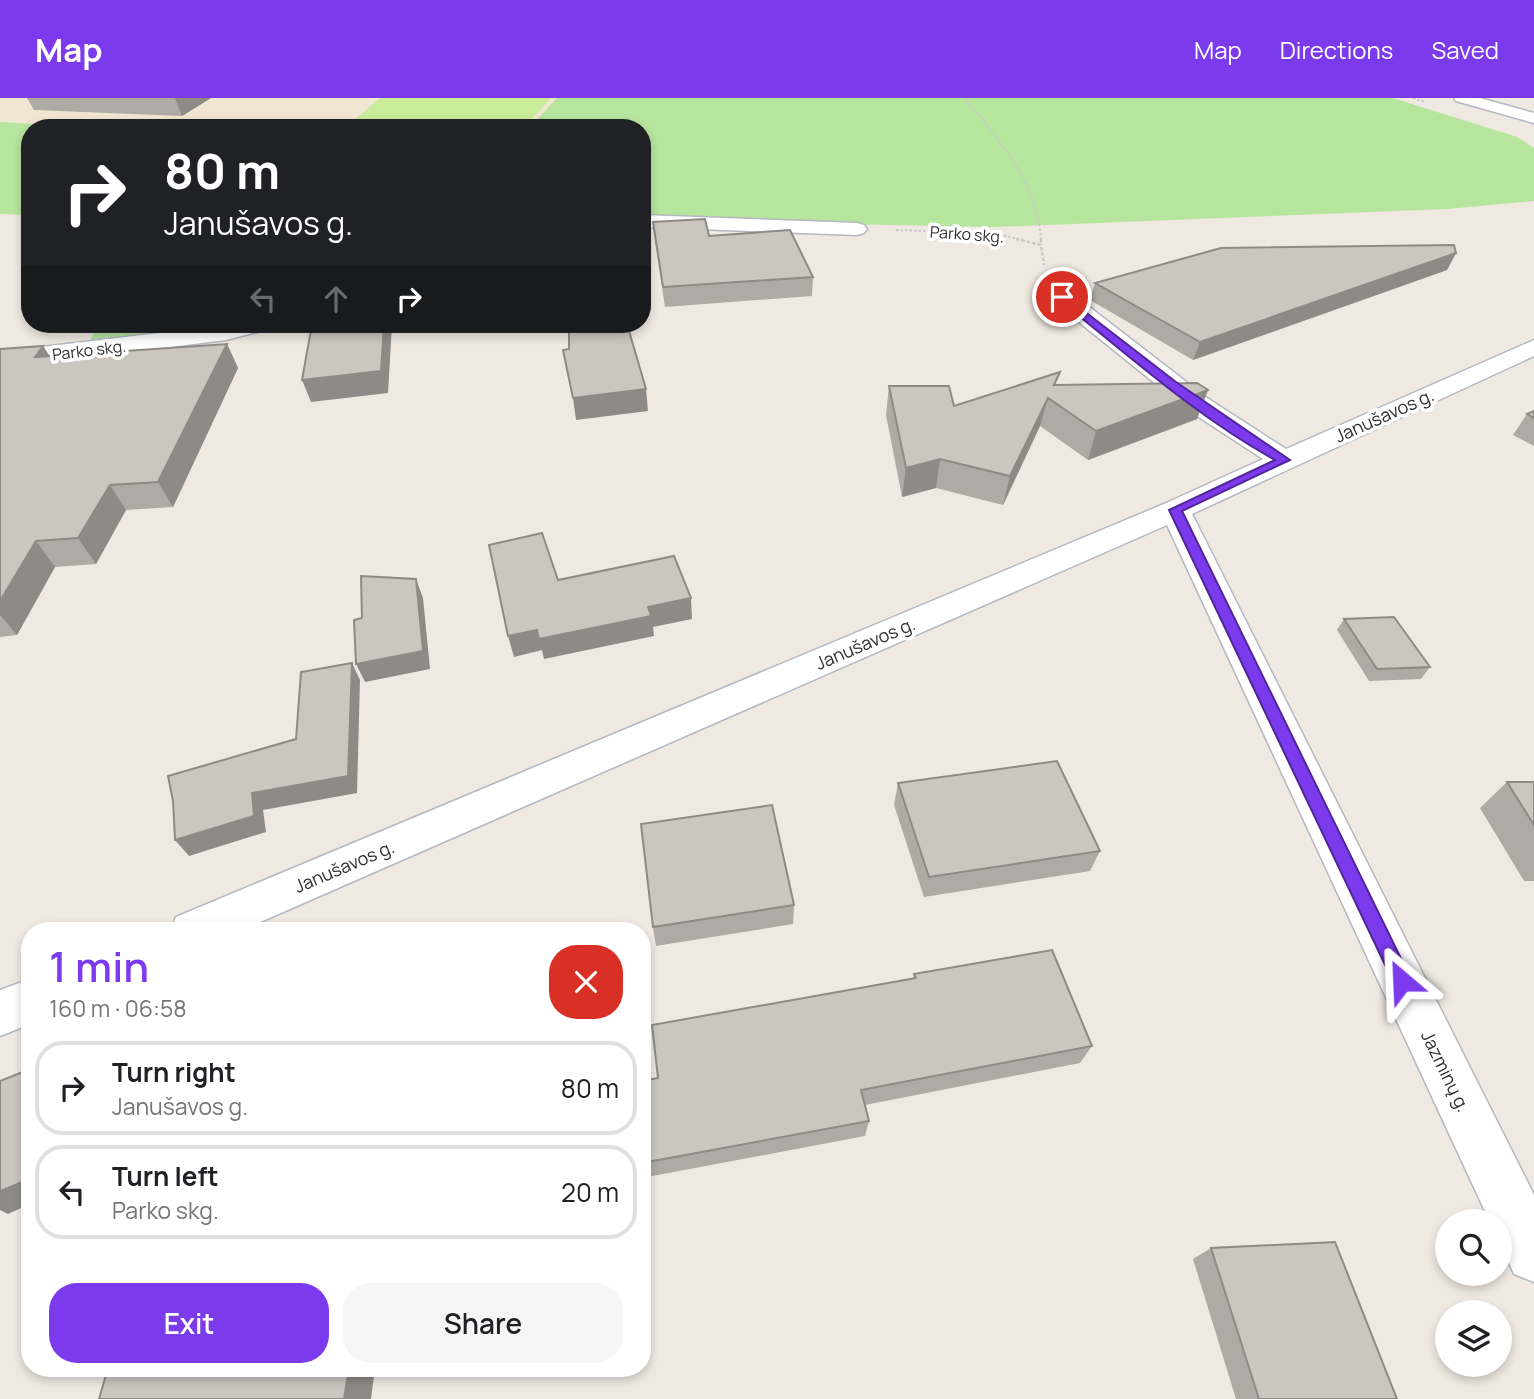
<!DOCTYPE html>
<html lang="en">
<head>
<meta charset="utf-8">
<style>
  body { margin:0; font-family:Manrope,sans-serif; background:#f6f6f6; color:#202124; height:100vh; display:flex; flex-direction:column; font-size:26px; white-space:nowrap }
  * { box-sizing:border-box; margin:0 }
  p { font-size:23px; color:#757577 }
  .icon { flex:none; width:38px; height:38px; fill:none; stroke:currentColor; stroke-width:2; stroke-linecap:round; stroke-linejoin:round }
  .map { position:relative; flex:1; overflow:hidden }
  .details { position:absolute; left:21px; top:824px; width:630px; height:455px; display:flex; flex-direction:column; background:#fff; border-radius:28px; box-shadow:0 4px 10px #0003 }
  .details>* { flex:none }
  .banner { position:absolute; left:21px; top:21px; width:630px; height:214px; border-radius:28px; box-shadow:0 4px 10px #0003; background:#202124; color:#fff; overflow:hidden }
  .tools { position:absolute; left:1435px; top:1111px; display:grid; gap:14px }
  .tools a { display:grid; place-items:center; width:77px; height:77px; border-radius:50%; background:#fff; box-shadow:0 4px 10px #0003; font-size:35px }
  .pin { position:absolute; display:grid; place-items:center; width:60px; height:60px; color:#fff; margin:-30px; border:4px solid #fff; border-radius:50%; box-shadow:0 2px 7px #0007 }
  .me { position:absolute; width:77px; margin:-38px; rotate:334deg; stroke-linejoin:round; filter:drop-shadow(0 0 5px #0008) }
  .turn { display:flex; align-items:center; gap:24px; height:147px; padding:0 28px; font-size:32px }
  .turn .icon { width:91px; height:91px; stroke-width:2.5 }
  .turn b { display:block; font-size:49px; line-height:60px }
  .lanes { display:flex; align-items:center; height:66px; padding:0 28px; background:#0003; justify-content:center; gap:35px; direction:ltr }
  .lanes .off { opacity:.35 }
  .round { display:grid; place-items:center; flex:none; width:74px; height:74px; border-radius:28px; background:#f6f6f6 }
  .head { display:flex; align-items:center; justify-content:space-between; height:119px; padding:0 28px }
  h1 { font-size:42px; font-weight:600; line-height:52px; color:#7c3aed }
  .button { display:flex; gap:14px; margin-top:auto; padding:14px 28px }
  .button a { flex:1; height:80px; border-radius:28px; background:#7c3aed; color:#fff; font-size:28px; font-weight:600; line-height:80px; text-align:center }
  .button a+a { background:#f6f6f6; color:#202124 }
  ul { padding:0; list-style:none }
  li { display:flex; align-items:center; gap:21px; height:94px; margin:0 14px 10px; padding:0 14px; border:4px solid #e0e0e0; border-radius:28px }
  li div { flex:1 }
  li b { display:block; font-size:26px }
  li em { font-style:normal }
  header { display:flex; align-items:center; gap:42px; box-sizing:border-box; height:98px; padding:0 35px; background:#7c3aed; color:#fff }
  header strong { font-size:33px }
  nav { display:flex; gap:38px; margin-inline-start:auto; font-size:24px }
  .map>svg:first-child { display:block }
  .education { fill:#f0e6d1 }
  .green { fill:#b6e59e }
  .pitch { fill:#c9ec9a }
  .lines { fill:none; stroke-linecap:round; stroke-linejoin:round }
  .minor-casing { stroke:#b4b7c1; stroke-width:3 }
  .path-far1 { stroke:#c9c9c9; stroke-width:2; stroke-dasharray:2.5 2; stroke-linecap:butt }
  .path { stroke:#c9c9c9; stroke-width:2.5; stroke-dasharray:3.5 2; stroke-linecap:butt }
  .minor { fill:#fff; fill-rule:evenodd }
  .wall { fill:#afaba4 }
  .shaded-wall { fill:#8e8b86 }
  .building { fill:#cbc7bf; stroke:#8e8b86; stroke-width:2 }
  .route { fill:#7c3aed; stroke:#51269a; stroke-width:2 }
  .labels { text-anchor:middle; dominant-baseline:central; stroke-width:7; stroke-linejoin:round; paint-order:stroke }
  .far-street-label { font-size:16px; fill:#2e2e2e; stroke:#fff }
  .street-label { font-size:18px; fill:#2e2e2e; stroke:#fff }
</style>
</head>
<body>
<header>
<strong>Map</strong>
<nav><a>Map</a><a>Directions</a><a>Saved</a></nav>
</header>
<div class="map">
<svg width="1534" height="1301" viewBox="0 0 1534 1301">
  <rect width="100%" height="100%" fill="#efe9e1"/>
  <!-- education -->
  <path class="education" d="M 0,0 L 557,0 L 529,30 L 115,30 L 0,24 Z"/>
  <!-- green -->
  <path class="green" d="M 557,0 L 1393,0 L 1517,39 L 1534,50 L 1534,103 L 1447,111 L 995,129 L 840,126 L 642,116 L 642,30 L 529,30 Z
    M 0,24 L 115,30 L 30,30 L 30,117 L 0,116 Z
    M 99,226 L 234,226 L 90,242 Z"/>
  <!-- pitch -->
  <path class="pitch" d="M 380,0 L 551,0 L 524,30 L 345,30 Z"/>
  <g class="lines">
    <!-- minor casing -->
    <g class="minor-casing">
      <path id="minor" d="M 1454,0 L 1480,0 L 1534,15 L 1534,25 L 1456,3 Z
        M 642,117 L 857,125 L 864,127 L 867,131 L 864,135 L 857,137 L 642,129 Z
        M 1062,192 L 1070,194 L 1207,300 L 1286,351 L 1534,242 L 1534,258 L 1192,416 L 1534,1097 L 1534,1184 L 1514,1176 L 1500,1145 L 1500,1124 L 1490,1124 L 1167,427 L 240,833 L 170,833 L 176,819 L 1164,406 L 1263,361 L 1188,312 L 1054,204 L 1051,199 L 1054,194 Z
        M 234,226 L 273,226 L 269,231 L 226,242 L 0,270 L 0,254 Z
        M 30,881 L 30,926 L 0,938 L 0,892 Z"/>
    </g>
    <!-- path-far1 -->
    <path class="path-far1" d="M 964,0 C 1000,43 1037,84 1041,142
      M 1413,0 L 1425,4
      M 896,132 L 994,135 L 1023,142"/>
    <!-- path -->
    <path class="path" d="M 1016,141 L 1041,147 L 1044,167
      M 1041,141 L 1041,147"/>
    <!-- minor -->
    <use href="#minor" class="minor"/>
  </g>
  <!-- wall -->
  <path class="wall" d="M 27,0 L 211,0 L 182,18 L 34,12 Z
    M 653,124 L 709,138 L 813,179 L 812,198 L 665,209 L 655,142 Z
    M 1456,155 L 1447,172 L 1193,262 L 1090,202 L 1095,185 Z
    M 227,246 L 238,270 L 173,409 L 126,412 L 96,466 L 55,469 L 17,537 L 0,539 L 0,251 L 43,248 L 50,258 Z
    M 1057,287 L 1208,292 L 1197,321 L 1088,362 L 1040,328 L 1003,407 L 936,390 L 902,399 L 886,317 L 889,288 L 954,308 Z
    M 1534,313 L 1534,348 L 1513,337 L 1527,316 Z
    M 1344,521 L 1430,569 L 1421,581 L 1369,583 L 1337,532 Z
    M 1507,684 L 1534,684 L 1534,783 L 1524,783 L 1480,710 Z
    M 898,685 L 1100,753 L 1090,773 L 924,799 L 894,707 Z
    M 794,807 L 793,826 L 656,848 L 653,829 Z
    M 914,876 L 1092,948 L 1080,965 L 865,1007 L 869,1023 L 865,1038 L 642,1080 L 642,983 L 658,980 L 913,881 Z
    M 1211,1150 L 1397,1301 L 1236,1301 L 1193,1161 Z"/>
  <!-- shaded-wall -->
  <path class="shaded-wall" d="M 175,0 L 211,0 L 182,18 Z
    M 1456,155 L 1447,172 L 1193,262 L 1200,244 Z
    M 384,226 L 392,226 L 388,295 L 311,304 L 302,282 Z
    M 227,246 L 238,270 L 173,409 L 158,384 Z
    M 43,248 L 58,273 L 35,259 Z
    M 646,291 L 648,313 L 576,322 L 573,300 Z
    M 1208,292 L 1197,321 L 1088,362 L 1096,333 Z
    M 1048,300 L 1040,328 L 1003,407 L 1010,378 Z
    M 940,361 L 936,390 L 902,399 L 906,370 Z
    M 110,387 L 126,412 L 96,466 L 78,440 Z
    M 36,443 L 55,469 L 17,537 L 0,517 L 0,503 Z
    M 416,481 L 423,500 L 430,571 L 365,584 L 356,566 Z
    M 691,500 L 692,521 L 653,529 L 654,538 L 544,561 L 542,552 L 514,559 L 508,538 Z
    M 352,565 L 360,582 L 357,695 L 263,712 L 266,734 L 189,758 L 175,742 L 252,695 L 348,678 Z
    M 30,1081 L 30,1106 L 8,1116 L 0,1112 L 0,1093 Z
    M 349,1270 L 375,1270 L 371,1301 L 344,1301 Z"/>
  <!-- building -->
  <path class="building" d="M 705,121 L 709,138 L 790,132 L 813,179 L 663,189 L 653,124 Z
    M 1454,147 L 1456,155 L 1200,244 L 1095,185 L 1221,150 Z
    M 312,226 L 384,226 L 381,273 L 302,282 Z
    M 569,226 L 627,226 L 646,291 L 573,300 L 563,252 L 569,251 Z
    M 227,246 L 158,384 L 110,387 L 78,440 L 36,443 L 0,503 L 0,251 L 43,248 L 35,259 Z
    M 1060,274 L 1054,287 L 1197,285 L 1208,292 L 1096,333 L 1048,300 L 1010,378 L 940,361 L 906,370 L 889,288 L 949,288 L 954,308 Z
    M 1534,313 L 1534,320 L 1527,316 Z
    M 542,435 L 558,482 L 674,458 L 691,500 L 648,509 L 651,518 L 539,541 L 537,532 L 508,538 L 489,447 Z
    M 361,478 L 416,481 L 423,553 L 356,566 L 354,522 L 362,520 Z
    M 1394,519 L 1430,569 L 1377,571 L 1344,521 Z
    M 352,565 L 348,678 L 252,695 L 254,718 L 175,742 L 173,703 L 168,678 L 296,641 L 301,574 Z
    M 1057,663 L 1100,753 L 929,779 L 898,685 Z
    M 1507,684 L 1534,684 L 1534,727 Z
    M 772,707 L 794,807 L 653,829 L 641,726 Z
    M 1052,852 L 1092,948 L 861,992 L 869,1023 L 642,1065 L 642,983 L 658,980 L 652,927 L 916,880 L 914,876 Z
    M 30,971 L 30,1081 L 0,1093 L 0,983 Z
    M 1335,1144 L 1397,1301 L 1259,1301 L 1211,1150 Z
    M 108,1270 L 349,1270 L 344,1301 L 99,1301 Z"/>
  <!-- route -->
  <path class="route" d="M 1062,196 L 1176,284 L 1290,362 L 1182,413 L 1409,877 L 1412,883 L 1409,890 L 1402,892 L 1396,890 L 1169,412 L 1275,362 C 1197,319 1128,257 1058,201 L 1057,199 Z"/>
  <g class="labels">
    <!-- far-street labels -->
    <g class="far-street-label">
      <text transform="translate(967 136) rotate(4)">Parko skg.</text>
      <text transform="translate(89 252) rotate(-7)">Parko skg.</text>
    </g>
    <!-- street labels -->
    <g class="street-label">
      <text transform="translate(1384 317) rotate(-24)">Janušavos g.</text>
      <text transform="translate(865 545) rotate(-23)">Janušavos g.</text>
      <text transform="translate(344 768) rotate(-23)">Janušavos g.</text>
      <text transform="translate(1446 973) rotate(64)">Jazminų g.</text>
    </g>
  </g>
</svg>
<div class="tools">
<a><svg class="icon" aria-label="search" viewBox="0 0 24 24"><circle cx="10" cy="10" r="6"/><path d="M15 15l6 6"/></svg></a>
<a><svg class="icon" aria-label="layers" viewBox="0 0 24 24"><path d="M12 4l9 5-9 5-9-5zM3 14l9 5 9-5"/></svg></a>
</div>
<div class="pin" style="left:1062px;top:199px;background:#d93025"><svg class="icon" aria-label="arrive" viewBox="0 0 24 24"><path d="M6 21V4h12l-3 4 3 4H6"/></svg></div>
<svg class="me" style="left:1402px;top:883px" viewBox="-20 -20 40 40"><path d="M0-17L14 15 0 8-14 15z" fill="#7c3aed" stroke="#fff" stroke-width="4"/></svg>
<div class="banner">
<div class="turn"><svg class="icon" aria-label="right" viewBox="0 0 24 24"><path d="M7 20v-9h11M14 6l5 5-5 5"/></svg><div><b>80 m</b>Janušavos g.</div></div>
<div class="lanes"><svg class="icon off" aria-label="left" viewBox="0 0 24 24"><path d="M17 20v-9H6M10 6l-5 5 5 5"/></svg><svg class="icon off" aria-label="ahead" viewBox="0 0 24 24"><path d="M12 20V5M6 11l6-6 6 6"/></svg><svg class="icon" aria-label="right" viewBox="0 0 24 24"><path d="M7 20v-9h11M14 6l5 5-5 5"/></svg></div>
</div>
<section class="details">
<div class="head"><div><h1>1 min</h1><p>160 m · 06:58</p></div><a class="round" style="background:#d93025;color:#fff"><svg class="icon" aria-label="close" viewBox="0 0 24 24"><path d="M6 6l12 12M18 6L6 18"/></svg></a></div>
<ul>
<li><svg class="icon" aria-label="right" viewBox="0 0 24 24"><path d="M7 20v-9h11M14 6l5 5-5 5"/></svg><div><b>Turn right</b><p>Janušavos g.</p></div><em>80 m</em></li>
<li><svg class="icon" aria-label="left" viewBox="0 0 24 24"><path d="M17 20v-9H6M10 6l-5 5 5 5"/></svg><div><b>Turn left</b><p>Parko skg.</p></div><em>20 m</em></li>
</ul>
<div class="button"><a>Exit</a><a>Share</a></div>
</section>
</div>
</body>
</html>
